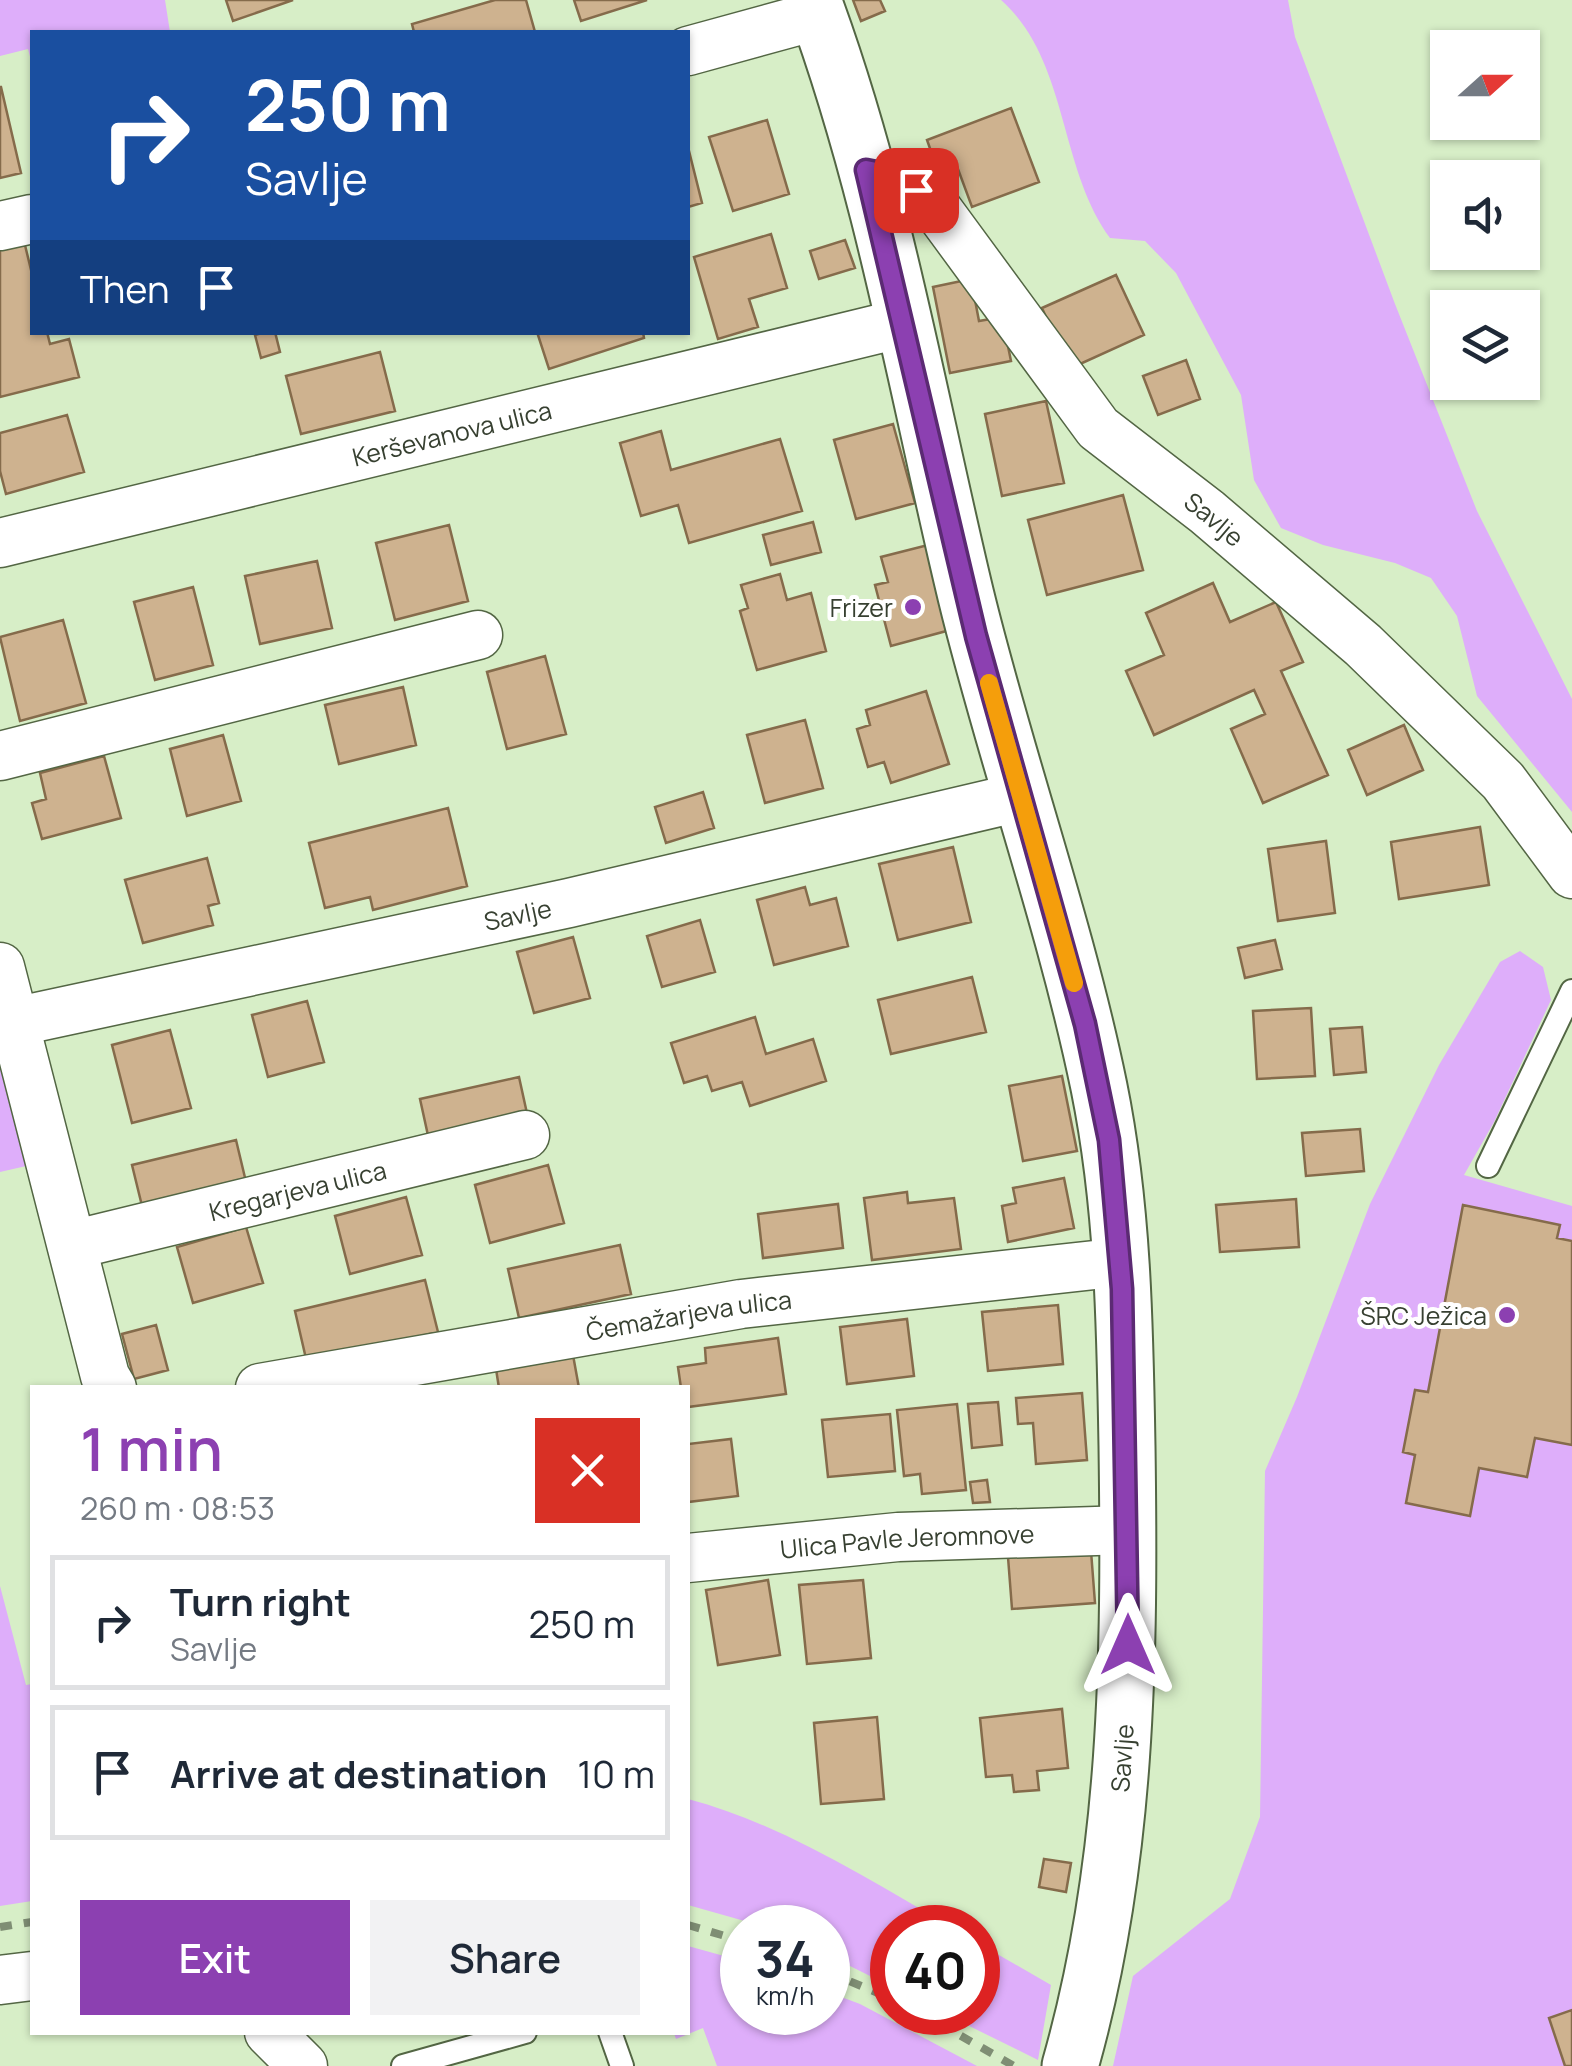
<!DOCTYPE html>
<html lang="en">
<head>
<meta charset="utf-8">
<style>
  body { margin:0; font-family:Manrope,sans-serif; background:#f2f2f3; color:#1f2937; height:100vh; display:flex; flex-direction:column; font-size:38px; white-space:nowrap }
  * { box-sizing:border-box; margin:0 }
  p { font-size:32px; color:#747a83 }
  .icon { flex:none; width:55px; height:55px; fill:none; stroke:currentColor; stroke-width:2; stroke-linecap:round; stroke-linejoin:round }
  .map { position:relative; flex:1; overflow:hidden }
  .side { position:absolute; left:30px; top:1385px; width:660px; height:650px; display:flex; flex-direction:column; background:#fff; border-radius:0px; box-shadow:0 2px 8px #0004 }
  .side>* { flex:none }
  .hud { position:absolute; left:30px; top:30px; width:660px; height:305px; border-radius:0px; box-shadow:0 2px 8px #0004; background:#1a4fa0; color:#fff; overflow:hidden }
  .needle { width:65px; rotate:69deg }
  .buttons { position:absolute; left:1430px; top:30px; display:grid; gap:20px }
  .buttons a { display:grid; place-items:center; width:110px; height:110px; border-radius:0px; background:#fff; box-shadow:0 2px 8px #0004; font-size:50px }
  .speed { position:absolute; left:720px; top:1905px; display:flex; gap:20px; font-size:50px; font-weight:700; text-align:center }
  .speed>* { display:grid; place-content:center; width:130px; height:130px; border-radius:50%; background:#fff; box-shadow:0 2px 8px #0004; line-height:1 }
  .speed small { font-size:25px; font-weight:400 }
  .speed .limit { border:15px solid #d22; background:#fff; color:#111 }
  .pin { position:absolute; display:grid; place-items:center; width:85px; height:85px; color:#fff; margin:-42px; border-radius:20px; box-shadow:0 5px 15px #0006 }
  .me { position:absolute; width:110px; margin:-55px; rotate:0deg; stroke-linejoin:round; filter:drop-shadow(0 0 8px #0008) }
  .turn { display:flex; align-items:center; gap:35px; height:210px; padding:0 50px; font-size:45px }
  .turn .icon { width:130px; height:130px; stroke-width:2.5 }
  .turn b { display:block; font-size:70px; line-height:85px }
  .then { display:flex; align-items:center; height:95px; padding:0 50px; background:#0003; gap:20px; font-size:38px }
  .round { display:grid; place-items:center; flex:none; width:105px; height:105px; border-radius:0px; background:#f2f2f3 }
  .head { display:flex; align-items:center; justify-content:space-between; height:170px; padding:0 50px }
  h1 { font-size:60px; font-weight:600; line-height:75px; color:#8c40b1 }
  .primary-button { display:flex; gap:20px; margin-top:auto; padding:20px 50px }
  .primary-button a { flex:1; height:115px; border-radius:0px; background:#8c40b1; color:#fff; font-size:40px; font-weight:600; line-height:115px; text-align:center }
  .primary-button a+a { background:#f2f2f3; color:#1f2937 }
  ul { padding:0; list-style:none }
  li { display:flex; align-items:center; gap:30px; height:135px; margin:0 20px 15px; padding:0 30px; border:5px solid #e0e1e3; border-radius:0px }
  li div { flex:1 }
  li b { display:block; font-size:38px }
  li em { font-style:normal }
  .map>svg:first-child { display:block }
  .green { fill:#deaefa }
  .building { fill:#ceb28f; stroke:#856b4b; stroke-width:2.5 }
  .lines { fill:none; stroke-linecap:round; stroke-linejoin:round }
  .lane-casing { stroke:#536644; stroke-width:26 }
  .street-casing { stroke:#536644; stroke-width:51 }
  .secondary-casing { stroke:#536644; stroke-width:59 }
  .lane { stroke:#fff; stroke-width:22 }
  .street { stroke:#fff; stroke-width:48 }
  .secondary { stroke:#fff; stroke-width:55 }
  .rail { stroke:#7f8e74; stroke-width:8; stroke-dasharray:12 12; stroke-linecap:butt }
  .route-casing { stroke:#5b2a73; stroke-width:25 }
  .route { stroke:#8c40b1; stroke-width:18 }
  .slow { stroke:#f59e0b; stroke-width:18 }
  .poi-dot { fill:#8c40b1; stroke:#fff; stroke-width:4 }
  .labels { text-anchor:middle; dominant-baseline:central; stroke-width:8; stroke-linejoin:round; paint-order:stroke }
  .street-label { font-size:25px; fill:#374031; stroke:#fff }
  .poi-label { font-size:25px; fill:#374031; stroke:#fff; text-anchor:end }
</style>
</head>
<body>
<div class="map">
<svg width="1572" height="2066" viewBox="0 0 1572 2066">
  <rect width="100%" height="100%" fill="#d7eec7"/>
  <!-- green -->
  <path class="green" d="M 0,0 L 165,0 L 170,32 L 32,32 L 32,64 L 28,49 L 0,56 Z
    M 1001,0 L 1288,0 L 1295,37 L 1395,304 L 1477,511 L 1572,699 L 1572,812 L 1477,696 L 1457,616 L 1431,578 L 1395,563 L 1323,545 L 1281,528 L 1254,480 L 1241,395 L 1176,273 L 1145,241 L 1110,238 C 1058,167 1069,61 1001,0 Z
    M 1520,951 L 1543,967 L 1551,1000 L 1494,1122 L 1464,1175 L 1572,1206 L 1572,2066 L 1113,2066 L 1133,1976 L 1230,1899 L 1260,1817 L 1265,1471 L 1297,1397 L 1370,1204 L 1439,1065 L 1500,962 Z
    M 0,1022 L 35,1164 L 0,1172 Z
    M 0,1586 L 26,1685 L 32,1684 L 32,1901 L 0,1906 Z
    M 688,1799 C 782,1824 868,1879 951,1927 L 892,1928 L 892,1987 L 828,1955 L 828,1928 L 766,1927 L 688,1905 Z
    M 978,1943 L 1051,1985 L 1038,2060 L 943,2013 L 978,2012 Z
    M 688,1946 L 742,1961 L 742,2012 L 828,2012 L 828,1992 L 860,2004 L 977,2066 L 717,2066 L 703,2028 L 676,2039 L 674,2033 L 688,2032 Z"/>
  <!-- building -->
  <path class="building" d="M 226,0 L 293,0 L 233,21 Z
    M 495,0 L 526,0 L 535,32 L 414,32 L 412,24 Z
    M 574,0 L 647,0 L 581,21 Z
    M 853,0 L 880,0 L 885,11 L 861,21 Z
    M 1,87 L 21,173 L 0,178 L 0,87 Z
    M 1011,108 L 1039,182 L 972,207 L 955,161 L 937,168 L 927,140 Z
    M 767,120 L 789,194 L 733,211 L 709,137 Z
    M 688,147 L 702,203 L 688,207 Z
    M 771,234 L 787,288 L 749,299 L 758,327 L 718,339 L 694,257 Z
    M 845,240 L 855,268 L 819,279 L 810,251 Z
    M 24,241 L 32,274 L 32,332 L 47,332 L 50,344 L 69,339 L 79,377 L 0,397 L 0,247 Z
    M 1116,275 L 1144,335 L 1069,369 L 1042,308 Z
    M 971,279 L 979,321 L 1002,317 L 1011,361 L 950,373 L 933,287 Z
    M 265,332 L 275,332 L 280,352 L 261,358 L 255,335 Z
    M 537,332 L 643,332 L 644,338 L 549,369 Z
    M 380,352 L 395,411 L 301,434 L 286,376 Z
    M 1186,360 L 1200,399 L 1158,415 L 1143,376 Z
    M 1046,401 L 1064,483 L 1002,496 L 985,414 Z
    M 67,415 L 84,472 L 6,494 L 0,471 L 0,433 Z
    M 893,424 L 915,503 L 856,519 L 834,440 Z
    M 661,431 L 671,470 L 780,439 L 802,511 L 689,543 L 678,505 L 641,516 L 620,443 Z
    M 1123,495 L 1143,570 L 1047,595 L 1028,520 Z
    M 813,522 L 821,552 L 771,565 L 763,535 Z
    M 449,525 L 468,601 L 395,620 L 376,543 Z
    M 928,545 L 950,630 L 891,646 L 875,585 L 888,582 L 881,557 Z
    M 317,561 L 332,628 L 260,644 L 245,576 Z
    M 780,574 L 787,600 L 811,593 L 826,651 L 757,670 L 740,611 L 748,608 L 741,585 Z
    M 1213,583 L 1230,622 L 1276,602 L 1303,662 L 1281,671 L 1328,775 L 1263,803 L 1231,729 L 1265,714 L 1254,690 L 1154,735 L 1126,671 L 1164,655 L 1146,613 Z
    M 193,587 L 213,665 L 155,680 L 134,602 Z
    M 63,620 L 86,703 L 20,721 L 0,637 Z
    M 545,656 L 566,734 L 507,749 L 487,672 Z
    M 403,687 L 416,745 L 339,764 L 325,705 Z
    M 926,691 L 949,764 L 891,783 L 884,762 L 868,767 L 857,729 L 870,725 L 866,710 Z
    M 805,720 L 823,788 L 765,803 L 747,735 Z
    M 1404,725 L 1423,770 L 1367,795 L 1348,750 Z
    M 223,735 L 241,801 L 187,816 L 170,749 Z
    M 104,756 L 121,818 L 42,839 L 32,803 L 46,799 L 40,773 Z
    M 703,792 L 714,828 L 666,843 L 655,807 Z
    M 448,808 L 467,886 L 373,910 L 370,897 L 325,908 L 309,843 Z
    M 1480,827 L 1489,885 L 1399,899 L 1391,842 Z
    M 1326,841 L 1335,913 L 1278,921 L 1268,849 Z
    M 953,847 L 971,922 L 898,940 L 879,864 Z
    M 207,858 L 219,903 L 208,906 L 213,925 L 143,943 L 125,880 Z
    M 805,887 L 810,905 L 836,898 L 848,946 L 774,965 L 757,900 Z
    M 700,920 L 715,972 L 662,987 L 647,936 Z
    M 573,937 L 590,998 L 534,1013 L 517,952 Z
    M 1275,940 L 1282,969 L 1245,978 L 1238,948 Z
    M 972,977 L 986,1032 L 891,1054 L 878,1000 Z
    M 307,1001 L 324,1062 L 268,1077 L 252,1015 Z
    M 1311,1008 L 1315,1076 L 1257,1079 L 1253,1011 Z
    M 755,1017 L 766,1054 L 813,1039 L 826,1081 L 750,1106 L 742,1082 L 712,1091 L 707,1076 L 684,1083 L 671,1043 Z
    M 1362,1027 L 1366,1072 L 1334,1075 L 1330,1029 Z
    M 170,1030 L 191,1108 L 132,1123 L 112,1045 Z
    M 1062,1076 L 1077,1151 L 1023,1161 L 1009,1086 Z
    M 519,1077 L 528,1118 L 429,1140 L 420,1099 Z
    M 1360,1129 L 1364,1171 L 1306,1176 L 1302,1133 Z
    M 236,1140 L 247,1186 L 143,1210 L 132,1165 Z
    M 548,1165 L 564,1223 L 490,1243 L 475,1185 Z
    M 1064,1178 L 1074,1228 L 1008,1242 L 1002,1206 L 1016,1203 L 1013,1188 Z
    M 907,1192 L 908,1203 L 954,1198 L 961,1249 L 872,1260 L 864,1198 Z
    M 406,1197 L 422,1255 L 350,1274 L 335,1216 Z
    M 1296,1199 L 1299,1247 L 1220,1252 L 1216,1205 Z
    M 838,1204 L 843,1248 L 763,1258 L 758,1214 Z
    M 1463,1205 L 1560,1225 L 1557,1238 L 1572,1241 L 1572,1445 L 1535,1438 L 1527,1477 L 1479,1468 L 1470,1516 L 1406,1503 L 1415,1455 L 1403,1452 L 1415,1390 L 1428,1392 Z
    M 246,1227 L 263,1283 L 193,1303 L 177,1247 Z
    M 620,1245 L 631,1294 L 519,1318 L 508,1269 Z
    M 425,1280 L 438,1332 L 307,1363 L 295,1311 Z
    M 1058,1305 L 1063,1364 L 988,1371 L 982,1312 Z
    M 907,1319 L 914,1376 L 847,1384 L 840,1327 Z
    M 156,1325 L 168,1370 L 134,1379 L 122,1334 Z
    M 778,1338 L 786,1394 L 688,1407 L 688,1388 L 681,1388 L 678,1367 L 706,1363 L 705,1348 Z
    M 573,1355 L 579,1388 L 499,1388 L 496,1369 Z
    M 1082,1393 L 1087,1460 L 1036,1464 L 1033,1423 L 1018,1424 L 1016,1398 Z
    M 998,1402 L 1002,1445 L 972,1448 L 968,1404 Z
    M 957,1404 L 966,1490 L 922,1494 L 920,1474 L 904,1476 L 897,1410 Z
    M 890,1414 L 895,1471 L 828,1477 L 822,1420 Z
    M 731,1439 L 738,1496 L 688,1502 L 688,1444 Z
    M 987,1480 L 990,1502 L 973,1503 L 970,1482 Z
    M 1091,1551 L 1095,1603 L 1012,1609 L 1008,1557 Z
    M 768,1580 L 780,1655 L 718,1665 L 706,1590 Z
    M 863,1580 L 871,1658 L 807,1664 L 799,1585 Z
    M 1062,1709 L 1068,1768 L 1037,1771 L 1039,1790 L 1014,1792 L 1012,1775 L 986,1777 L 980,1718 Z
    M 877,1717 L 884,1799 L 821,1804 L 814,1723 Z
    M 1044,1859 L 1071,1863 L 1066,1892 L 1039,1887 Z
    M 1572,2010 L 1572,2066 L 1565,2066 L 1549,2018 Z"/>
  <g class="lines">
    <!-- lane casing -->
    <g class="lane-casing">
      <path id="lane" d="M 1488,1166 L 1572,991
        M 610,2032 L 622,2066
        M 403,2066 L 525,2032"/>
    </g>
    <!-- street casing -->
    <g class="street-casing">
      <g id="street">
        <path d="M 688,51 L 819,15"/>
        <path id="s1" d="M 866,170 C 895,176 913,187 935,206 L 1098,428 L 1207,512 L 1363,645 L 1503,781 L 1572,874"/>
        <path d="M 0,226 L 32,219"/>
        <path id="s2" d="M 0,543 L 903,323"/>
        <path d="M 0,756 L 478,635"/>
        <path d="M 0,967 L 105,1376 L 112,1388"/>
        <path id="s3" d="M 14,1022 L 569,903 L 1020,797"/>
        <path id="s4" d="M 72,1245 L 525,1135"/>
        <path id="s5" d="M 260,1388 L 741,1304 L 1122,1262"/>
        <path id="s6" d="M 688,1558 L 898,1537 L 1128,1530"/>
        <path d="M 0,1980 L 32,1976"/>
        <path d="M 269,2032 L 303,2066"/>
      </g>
    </g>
    <!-- secondary casing -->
    <g class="secondary-casing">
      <path id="secondary" d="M 813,0 C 884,192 918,397 966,596 C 1006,760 1065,922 1099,1087 C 1123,1205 1125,1326 1127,1446 C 1130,1655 1128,1863 1070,2066"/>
    </g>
    <!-- lane -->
    <use href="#lane" class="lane"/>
    <!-- street -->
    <use href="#street" class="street"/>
    <!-- secondary -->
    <use href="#secondary" class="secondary"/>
    <!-- rail -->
    <path class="rail" d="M 688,1925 L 742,1941
      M 0,1927 L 32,1922
      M 828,1972 L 892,1999
      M 919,2012 L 1014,2066"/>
  </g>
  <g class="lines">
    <!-- route casing -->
    <g class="route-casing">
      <path id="route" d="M 916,190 L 891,175 L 866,170 L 976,636 L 1085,1024 L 1109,1140 L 1122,1289 L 1128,1645"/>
    </g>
    <!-- route -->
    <use href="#route" class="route"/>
    <!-- slow -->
    <path class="slow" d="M 989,683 L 1074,983"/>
  </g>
  <!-- markers -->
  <g class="poi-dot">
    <circle cx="913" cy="607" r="10"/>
    <circle cx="1507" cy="1315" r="10"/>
  </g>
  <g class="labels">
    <!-- street labels -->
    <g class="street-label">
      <text stroke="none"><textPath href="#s2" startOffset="465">Kerševanova ulica</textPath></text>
      <text stroke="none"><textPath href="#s1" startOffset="502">Savlje</textPath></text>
      <text stroke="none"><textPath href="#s3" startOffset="515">Savlje</textPath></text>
      <text stroke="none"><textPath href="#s4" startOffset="232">Kregarjeva ulica</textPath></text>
      <text stroke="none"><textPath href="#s5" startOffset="435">Čemažarjeva ulica</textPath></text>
      <text stroke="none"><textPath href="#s6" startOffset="220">Ulica Pavle Jeromnove</textPath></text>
      <text transform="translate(1122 1758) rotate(-86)">Savlje</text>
    </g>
    <!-- poi labels -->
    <g class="poi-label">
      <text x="893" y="607">Frizer</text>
      <text x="1487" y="1315">ŠRC Ježica</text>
    </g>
  </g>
</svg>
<div class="buttons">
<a><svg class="needle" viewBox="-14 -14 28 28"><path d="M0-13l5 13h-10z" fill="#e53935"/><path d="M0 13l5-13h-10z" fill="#747a83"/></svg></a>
<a><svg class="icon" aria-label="sound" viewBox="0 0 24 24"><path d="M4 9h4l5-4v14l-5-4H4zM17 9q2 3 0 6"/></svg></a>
<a><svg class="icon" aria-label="layers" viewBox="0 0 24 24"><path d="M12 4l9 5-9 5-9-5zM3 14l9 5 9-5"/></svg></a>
</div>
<div class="speed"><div>34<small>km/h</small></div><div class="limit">40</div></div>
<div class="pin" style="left:916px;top:190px;background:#d93025"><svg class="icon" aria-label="arrive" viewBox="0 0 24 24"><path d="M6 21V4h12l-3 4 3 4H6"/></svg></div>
<svg class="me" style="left:1128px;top:1645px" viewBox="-20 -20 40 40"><path d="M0-17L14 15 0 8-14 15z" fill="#8c40b1" stroke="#fff" stroke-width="4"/></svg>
<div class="hud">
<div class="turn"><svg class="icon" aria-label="right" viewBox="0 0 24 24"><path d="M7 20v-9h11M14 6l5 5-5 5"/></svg><div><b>250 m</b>Savlje</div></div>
<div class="then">Then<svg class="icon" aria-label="arrive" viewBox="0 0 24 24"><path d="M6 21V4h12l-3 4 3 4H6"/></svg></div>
</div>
<section class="side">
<div class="head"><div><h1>1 min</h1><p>260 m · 08:53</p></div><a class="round" style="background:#d93025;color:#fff"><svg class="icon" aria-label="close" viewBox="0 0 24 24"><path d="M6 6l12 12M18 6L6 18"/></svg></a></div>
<ul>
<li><svg class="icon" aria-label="right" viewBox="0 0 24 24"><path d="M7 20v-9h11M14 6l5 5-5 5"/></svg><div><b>Turn right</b><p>Savlje</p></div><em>250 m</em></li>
<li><svg class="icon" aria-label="arrive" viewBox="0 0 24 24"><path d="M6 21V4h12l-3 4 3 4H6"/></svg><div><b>Arrive at destination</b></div><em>10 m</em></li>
</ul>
<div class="primary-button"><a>Exit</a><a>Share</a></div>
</section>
</div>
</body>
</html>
